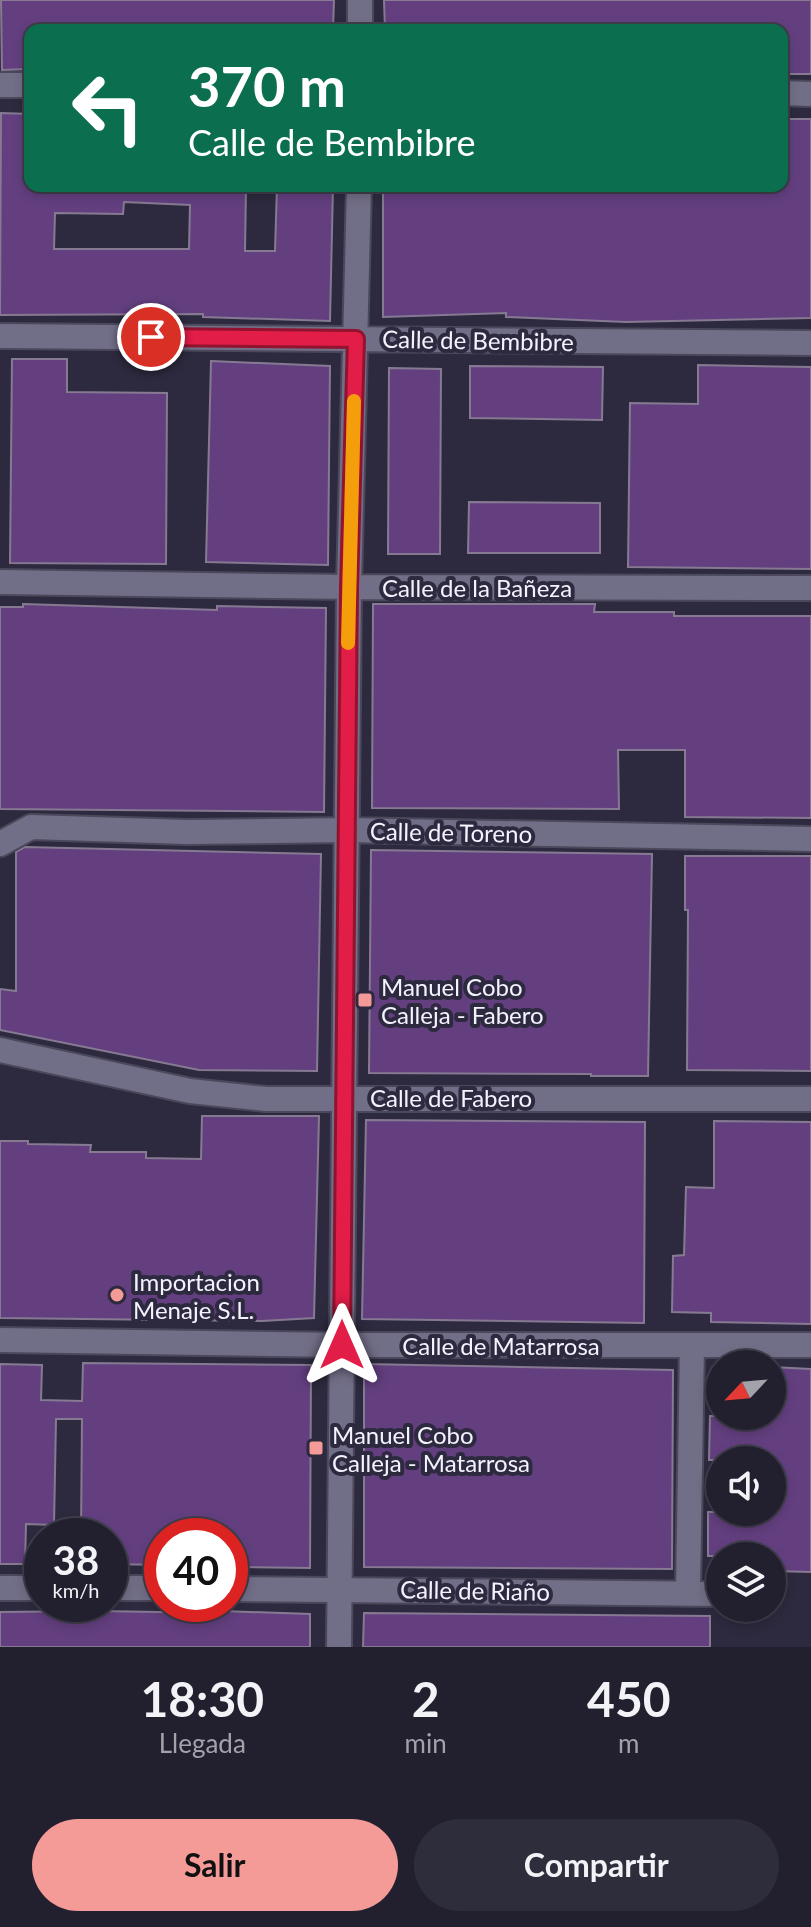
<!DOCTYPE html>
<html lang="es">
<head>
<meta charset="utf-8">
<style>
  body { margin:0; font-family:Lato,sans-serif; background:#2e2d3b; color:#f1f3f6; height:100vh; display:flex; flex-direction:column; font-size:30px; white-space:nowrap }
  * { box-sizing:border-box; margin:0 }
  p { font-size:26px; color:#a2a3aa }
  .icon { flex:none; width:44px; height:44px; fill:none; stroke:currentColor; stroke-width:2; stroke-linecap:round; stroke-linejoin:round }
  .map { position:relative; height:1647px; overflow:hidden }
  .details { display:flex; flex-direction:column; background:#22202f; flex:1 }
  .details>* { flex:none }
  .top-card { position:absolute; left:24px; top:24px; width:764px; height:168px; border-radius:16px; box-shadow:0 4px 12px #0003,0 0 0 2px #3f3e4b; background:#0b6e4f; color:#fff; overflow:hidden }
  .needle { width:52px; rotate:244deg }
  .tools { position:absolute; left:706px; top:1350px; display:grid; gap:16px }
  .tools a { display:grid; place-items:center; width:80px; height:80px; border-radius:50%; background:#22202f; box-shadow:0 4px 12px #0003,0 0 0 2px #3f3e4b; font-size:40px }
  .speed { position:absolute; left:24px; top:1518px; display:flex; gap:16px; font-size:40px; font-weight:700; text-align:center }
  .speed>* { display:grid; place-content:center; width:104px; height:104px; border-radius:50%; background:#22202f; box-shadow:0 4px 12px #0003,0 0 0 2px #3f3e4b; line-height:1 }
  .speed small { font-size:20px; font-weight:400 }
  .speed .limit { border:12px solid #d22; background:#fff; color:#111 }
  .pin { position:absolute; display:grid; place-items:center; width:68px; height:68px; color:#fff; margin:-34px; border:4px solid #fff; border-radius:50%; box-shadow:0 2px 8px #0007 }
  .me { position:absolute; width:88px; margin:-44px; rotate:0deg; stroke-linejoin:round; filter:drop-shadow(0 0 6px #0008) }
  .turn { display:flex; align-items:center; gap:28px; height:168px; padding:0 32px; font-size:36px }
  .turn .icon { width:104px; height:104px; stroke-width:2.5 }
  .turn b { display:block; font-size:56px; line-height:68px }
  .eta { display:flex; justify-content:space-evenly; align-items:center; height:136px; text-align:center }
  .eta b { font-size:48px; font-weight:700; line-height:56px }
  .primary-button { display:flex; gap:16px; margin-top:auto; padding:16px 32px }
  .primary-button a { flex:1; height:92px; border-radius:48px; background:#f59b97; color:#111; font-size:32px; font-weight:700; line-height:92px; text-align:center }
  .primary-button a+a { background:#2e2d3b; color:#f1f3f6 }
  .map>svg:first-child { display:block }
  .building { fill:#633f7f; stroke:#867a92; stroke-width:2; fill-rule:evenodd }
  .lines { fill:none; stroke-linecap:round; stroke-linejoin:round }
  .minor-casing { stroke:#4a485a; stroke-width:28 }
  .minor { stroke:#716e87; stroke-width:24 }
  .route-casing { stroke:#92132f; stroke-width:20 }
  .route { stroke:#e11d48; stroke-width:14 }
  .slow { stroke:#f59e0b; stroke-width:14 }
  .poi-dot { fill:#f59b97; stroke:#2d2a3f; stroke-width:3 }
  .labels { text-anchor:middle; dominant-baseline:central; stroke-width:8; stroke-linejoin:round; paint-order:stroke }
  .street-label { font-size:24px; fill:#f3f2fe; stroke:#2d2a3f }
  .poi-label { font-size:24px; fill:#f3f2fe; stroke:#2d2a3f; text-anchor:start }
</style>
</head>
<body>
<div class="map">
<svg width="811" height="1647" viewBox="0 0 811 1647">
  <rect width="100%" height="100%" fill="#2d2a3f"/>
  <!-- building -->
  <path class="building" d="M 1,0 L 334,0 L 333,30 L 30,30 L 30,69 L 2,70 Z
    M 384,0 L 811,0 L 811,74 L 782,74 L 782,30 L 385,30 Z
    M 1,113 L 30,114 L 30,186 L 246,186 L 245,251 L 275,251 L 277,186 L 333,186 L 330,321 L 203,317 L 203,314 L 0,315 ZM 124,202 L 190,205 L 189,249 L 54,249 L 55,213 L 123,214 Z
    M 782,119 L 811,119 L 811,318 L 626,322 L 506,317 L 506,313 L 383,317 L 383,186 L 782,186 Z
    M 12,359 L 67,359 L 67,392 L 167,393 L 166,564 L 10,563 Z
    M 211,361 L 330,366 L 328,565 L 206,562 Z
    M 698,365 L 811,367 L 811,569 L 628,567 L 630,403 L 698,404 Z
    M 470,366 L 603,367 L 602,420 L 470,418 Z
    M 389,368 L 441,369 L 440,554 L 388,554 Z
    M 469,502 L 600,503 L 600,553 L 468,553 Z
    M 23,604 L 217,610 L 217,606 L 326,608 L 324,812 L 0,809 L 0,607 L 23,607 Z
    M 373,604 L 595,604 L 594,612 L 674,612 L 674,616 L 811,616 L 811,818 L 685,817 L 685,750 L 618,750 L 619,809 L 372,808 Z
    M 25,847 L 321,854 L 317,1071 L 199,1070 L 0,1030 L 0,989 L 16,991 L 16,852 Z
    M 371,850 L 652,854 L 648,1076 L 591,1076 L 591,1074 L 369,1073 Z
    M 685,856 L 811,856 L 811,1071 L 687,1070 L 688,910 L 685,910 Z
    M 202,1116 L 319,1116 L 314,1318 L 262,1321 L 0,1318 L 0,1141 L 28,1141 L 28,1144 L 91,1145 L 90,1152 L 146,1152 L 146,1158 L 201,1159 Z
    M 366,1120 L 645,1122 L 644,1323 L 362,1319 Z
    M 714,1121 L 811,1122 L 811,1324 L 711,1322 L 711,1313 L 672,1312 L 673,1256 L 684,1255 L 686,1187 L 714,1188 Z
    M 83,1363 L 311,1365 L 310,1568 L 230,1567 L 230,1536 L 162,1536 L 162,1565 L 110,1564 L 110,1536 L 81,1536 L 82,1419 L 56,1419 L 54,1525 L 26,1524 L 25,1564 L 0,1564 L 0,1364 L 42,1365 L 41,1400 L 82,1401 Z
    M 364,1364 L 673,1370 L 672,1569 L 364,1567 Z
    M 772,1367 L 811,1369 L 811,1572 L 772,1571 L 772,1556 L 708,1556 L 708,1512 L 772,1512 L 772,1460 L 709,1460 L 710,1416 L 772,1416 Z
    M 97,1611 L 223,1613 L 223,1611 L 310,1614 L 310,1647 L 0,1647 L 0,1612 Z
    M 364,1613 L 710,1616 L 710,1647 L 363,1647 Z"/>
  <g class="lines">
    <!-- minor casing -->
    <g class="minor-casing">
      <path id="minor" d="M 360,30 L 360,0
        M 0,85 L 30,85
        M 782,93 L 811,94
        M 0,336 L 811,343
        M 0,582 L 349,587 L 811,588
        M 0,844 L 31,827 L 187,832 L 347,830 L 811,839
        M 0,1050 L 190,1091 L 266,1099 L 811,1099
        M 0,1340 L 342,1345 L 811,1345
        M 0,1588 L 42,1588
        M 110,1588 L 162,1588
        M 230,1589 L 720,1594
        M 688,1593 L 692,1345
        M 339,1647 L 349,587 L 359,186"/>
    </g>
    <!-- minor -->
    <use href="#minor" class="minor"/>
  </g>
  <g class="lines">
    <!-- route casing -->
    <g class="route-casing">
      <path id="route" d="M 151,337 L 356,339 L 349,587 L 342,1345"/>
    </g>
    <!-- route -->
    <use href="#route" class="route"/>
    <!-- slow -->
    <path class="slow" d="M 348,643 L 354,401"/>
  </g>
  <!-- markers -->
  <g class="poi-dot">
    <rect x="357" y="992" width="16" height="16" rx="4"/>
    <circle cx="117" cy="1295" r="8"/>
    <rect x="308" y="1440" width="16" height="16" rx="4"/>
  </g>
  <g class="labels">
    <!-- street labels -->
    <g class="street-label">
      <text transform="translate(478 340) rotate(1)">Calle de Bembibre</text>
      <text x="477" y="587">Calle de la Bañeza</text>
      <text transform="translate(451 832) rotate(1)">Calle de Toreno</text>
      <text x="451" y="1097">Calle de Fabero</text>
      <text x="501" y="1345">Calle de Matarrosa</text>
      <text transform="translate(475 1590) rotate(1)">Calle de Riaño</text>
    </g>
    <!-- poi labels -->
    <g class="poi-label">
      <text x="381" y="986">Manuel Cobo<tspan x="381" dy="28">Calleja - Fabero</tspan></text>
      <text x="133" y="1281">Importacion<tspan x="133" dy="28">Menaje S.L.</tspan></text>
      <text x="332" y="1434">Manuel Cobo<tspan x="332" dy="28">Calleja - Matarrosa</tspan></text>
    </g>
  </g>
</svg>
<div class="tools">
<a><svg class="needle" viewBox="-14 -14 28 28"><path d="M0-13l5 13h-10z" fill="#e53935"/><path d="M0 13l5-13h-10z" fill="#a2a3aa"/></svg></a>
<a><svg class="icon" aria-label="sound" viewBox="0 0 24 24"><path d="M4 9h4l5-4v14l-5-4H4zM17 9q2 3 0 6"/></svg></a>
<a><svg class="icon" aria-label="layers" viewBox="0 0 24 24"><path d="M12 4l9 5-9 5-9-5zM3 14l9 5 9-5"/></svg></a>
</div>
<div class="speed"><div>38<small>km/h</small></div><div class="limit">40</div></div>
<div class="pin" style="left:151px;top:337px;background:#d93025"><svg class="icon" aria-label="arrive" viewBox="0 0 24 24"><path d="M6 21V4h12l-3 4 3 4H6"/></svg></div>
<svg class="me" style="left:342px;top:1345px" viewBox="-20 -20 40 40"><path d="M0-17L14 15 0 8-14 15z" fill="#e11d48" stroke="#fff" stroke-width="4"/></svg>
<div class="top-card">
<div class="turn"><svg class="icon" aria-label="left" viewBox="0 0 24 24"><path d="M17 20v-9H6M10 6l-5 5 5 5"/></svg><div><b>370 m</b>Calle de Bembibre</div></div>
</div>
</div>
<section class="details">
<div class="eta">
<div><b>18:30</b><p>Llegada</p></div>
<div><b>2</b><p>min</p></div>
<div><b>450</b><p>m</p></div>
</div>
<div class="primary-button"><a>Salir</a><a>Compartir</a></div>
</section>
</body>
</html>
